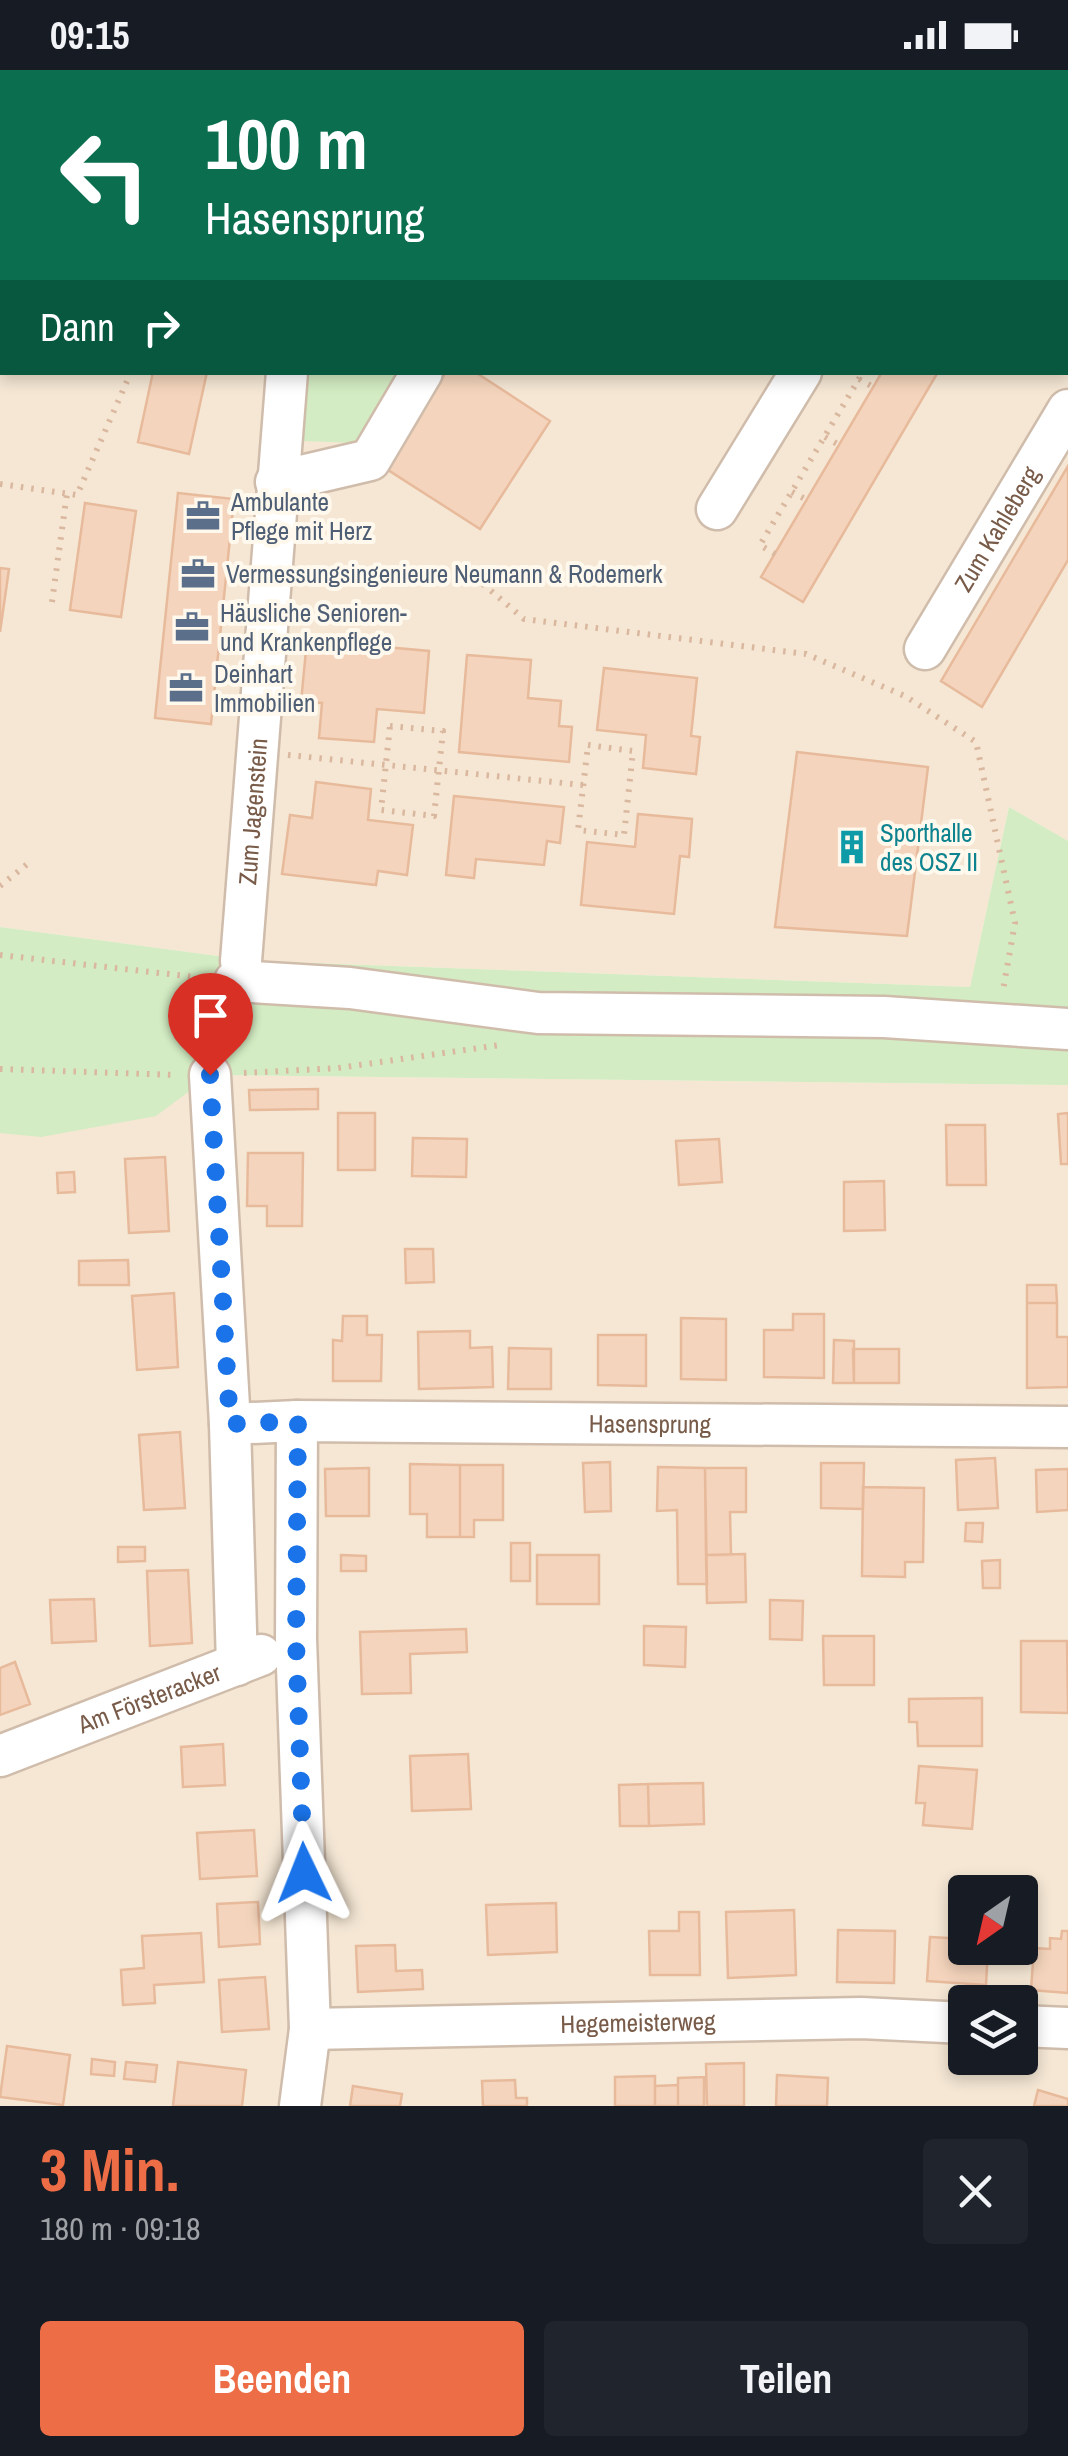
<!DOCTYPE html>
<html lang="de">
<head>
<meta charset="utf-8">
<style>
  body { margin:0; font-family:"Archivo Narrow",sans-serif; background:#20242c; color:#f1f3f6; height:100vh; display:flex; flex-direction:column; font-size:38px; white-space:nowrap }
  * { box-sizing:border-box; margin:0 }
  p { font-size:32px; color:#9ea1a6 }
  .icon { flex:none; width:55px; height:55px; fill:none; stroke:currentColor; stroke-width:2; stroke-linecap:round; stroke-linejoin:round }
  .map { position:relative; height:2036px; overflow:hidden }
  .drawer { display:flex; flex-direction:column; background:#171b24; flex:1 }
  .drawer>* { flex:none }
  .hud { position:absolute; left:0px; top:0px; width:1070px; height:305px; box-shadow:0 5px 15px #0003; background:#0b6e4f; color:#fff; overflow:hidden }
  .needle { width:65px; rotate:214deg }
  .fabs { position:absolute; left:948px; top:1805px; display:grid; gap:20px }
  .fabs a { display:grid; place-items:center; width:90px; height:90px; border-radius:10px; background:#171b24; box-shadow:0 5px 15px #0003; font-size:50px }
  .pin { position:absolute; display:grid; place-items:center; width:85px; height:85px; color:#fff; margin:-102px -42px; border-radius:50% 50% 50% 0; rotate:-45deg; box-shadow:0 0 10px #0007 }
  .pin .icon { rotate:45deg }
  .me { position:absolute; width:110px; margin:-55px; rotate:358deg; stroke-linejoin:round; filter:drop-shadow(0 0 8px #0008) }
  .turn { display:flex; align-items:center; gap:35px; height:210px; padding:0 40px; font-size:45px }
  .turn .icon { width:130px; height:130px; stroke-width:2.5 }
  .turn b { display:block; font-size:70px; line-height:85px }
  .then { display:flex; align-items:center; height:95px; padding:0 40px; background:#0003; gap:20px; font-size:38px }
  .round { display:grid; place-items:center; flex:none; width:105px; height:105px; border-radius:10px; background:#20242c }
  .head { display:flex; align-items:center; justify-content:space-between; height:170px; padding:0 40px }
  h1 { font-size:60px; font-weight:700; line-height:75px; color:#ed6e46 }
  .primary-button { display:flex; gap:20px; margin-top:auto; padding:20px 40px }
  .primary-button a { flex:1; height:115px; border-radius:10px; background:#ed6e46; color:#fff; font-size:40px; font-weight:700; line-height:115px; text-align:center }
  .primary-button a+a { background:#20242c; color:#f1f3f6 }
  .status { display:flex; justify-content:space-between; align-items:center; height:70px; padding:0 50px; background:#171b24; direction:ltr }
  .status svg { height:28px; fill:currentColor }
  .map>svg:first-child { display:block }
  .residential { fill:#f5e7d4; fill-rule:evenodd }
  .green { fill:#d3ecc3 }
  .building { fill:#f4d4bc; stroke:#e8ba9c; stroke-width:2.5 }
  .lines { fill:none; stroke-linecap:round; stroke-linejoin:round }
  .minor-casing { stroke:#d0bcab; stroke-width:45 }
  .path { stroke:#dab79f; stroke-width:6; stroke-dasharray:2.5 8; stroke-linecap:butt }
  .minor { stroke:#fff; stroke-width:40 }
  .route { stroke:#1a73e8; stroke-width:18; stroke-dasharray:0 32.4 }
  .labels { text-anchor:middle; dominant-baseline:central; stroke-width:8; stroke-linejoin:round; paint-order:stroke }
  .service-label { font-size:25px; fill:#4e5e75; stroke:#fff8ed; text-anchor:start }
  .street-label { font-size:25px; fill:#785b49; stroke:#fff8ed }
  .culture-label { font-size:25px; fill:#0d838f; stroke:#fff8ed; text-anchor:start }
</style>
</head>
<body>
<div class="status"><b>09:15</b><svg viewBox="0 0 49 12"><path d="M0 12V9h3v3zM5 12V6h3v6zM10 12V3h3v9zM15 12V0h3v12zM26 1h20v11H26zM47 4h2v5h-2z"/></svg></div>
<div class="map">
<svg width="1068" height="2036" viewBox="0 0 1068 2036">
  <rect width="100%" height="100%" fill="#fdf5e6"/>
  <!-- residential -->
  <path class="residential" d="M 0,0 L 1068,0 L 1068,771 L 1009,737 L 970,917 L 255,891 L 0,857 ZM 2,2 L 1068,2 L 1068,302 L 2,302 Z
    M 210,1005 L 1068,1015 L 1068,2036 L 0,2036 L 0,1013 ZM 965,1822 L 1020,1822 L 1020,1878 L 965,1878 ZM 965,1932 L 1020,1932 L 1020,1988 L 965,1988 Z"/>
  <!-- green -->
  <path class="green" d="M 306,303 L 397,303 L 396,314 L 360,373 L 301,371 Z
    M 1009,737 L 1068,771 L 1068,1015 L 211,1005 L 156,1046 L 41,1067 L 0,1063 L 0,857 L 255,891 L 970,917 Z"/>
  <!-- building -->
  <path class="building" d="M 153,302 L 207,302 L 189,384 L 138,372 Z
    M 446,302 L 475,302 L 550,351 L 480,459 L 385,398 Z
    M 882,302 L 938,302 L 803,532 L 761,507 Z
    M 1068,396 L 1068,490 L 982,637 L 941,611 Z
    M 178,423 L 234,429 L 211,654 L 155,648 Z
    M 85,433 L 136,441 L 121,547 L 70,540 Z
    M 0,498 L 9,499 L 0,562 Z
    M 307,570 L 429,581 L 424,643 L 377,639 L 374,672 L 319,668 L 322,633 L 301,632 Z
    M 467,585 L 531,590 L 528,628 L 561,631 L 559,656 L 572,657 L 569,692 L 459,682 Z
    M 604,598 L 697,608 L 691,666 L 700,667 L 696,704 L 643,698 L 646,665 L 597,660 Z
    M 797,682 L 928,697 L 907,866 L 775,857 Z
    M 316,712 L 371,719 L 368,750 L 413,755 L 407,805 L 378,801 L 376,815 L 282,804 L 290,745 L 312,748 Z
    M 454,726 L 564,737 L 560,773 L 547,771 L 544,795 L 476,789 L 474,808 L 446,805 Z
    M 638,744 L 692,749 L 689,787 L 680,786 L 674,844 L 581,835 L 587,772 L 635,777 Z
    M 318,1019 L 318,1039 L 250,1040 L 249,1020 Z
    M 338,1043 L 375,1043 L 375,1100 L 338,1100 Z
    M 1068,1043 L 1068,1094 L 1061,1094 L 1058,1044 Z
    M 946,1055 L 985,1055 L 986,1115 L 947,1115 Z
    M 413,1068 L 467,1069 L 466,1107 L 412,1106 Z
    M 719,1069 L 722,1112 L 679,1115 L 676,1071 Z
    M 248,1083 L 303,1083 L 302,1156 L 267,1156 L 267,1136 L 247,1136 Z
    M 165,1087 L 169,1161 L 129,1163 L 125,1089 Z
    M 74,1102 L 75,1122 L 58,1123 L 57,1103 Z
    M 884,1111 L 885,1160 L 844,1161 L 844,1112 Z
    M 405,1179 L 433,1179 L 434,1212 L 406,1213 Z
    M 128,1190 L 129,1215 L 79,1215 L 79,1191 Z
    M 1027,1215 L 1056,1215 L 1057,1233 L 1027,1233 Z
    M 174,1223 L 178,1297 L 137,1300 L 132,1226 Z
    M 1027,1233 L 1057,1233 L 1057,1267 L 1068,1267 L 1068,1317 L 1027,1318 Z
    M 793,1244 L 824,1244 L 824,1308 L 764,1307 L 764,1260 L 793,1260 Z
    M 343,1246 L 367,1246 L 367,1265 L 382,1265 L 381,1311 L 333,1311 L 333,1270 L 342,1271 Z
    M 681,1248 L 726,1249 L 726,1310 L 681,1309 Z
    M 470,1261 L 470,1278 L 492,1277 L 493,1317 L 419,1319 L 418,1262 Z
    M 598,1265 L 646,1265 L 646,1316 L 598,1315 Z
    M 834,1270 L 854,1271 L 854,1313 L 833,1313 Z
    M 509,1278 L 551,1279 L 551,1319 L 508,1319 Z
    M 853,1279 L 899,1279 L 899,1313 L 854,1313 Z
    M 180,1362 L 185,1438 L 144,1440 L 139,1365 Z
    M 995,1388 L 998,1438 L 958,1440 L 956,1390 Z
    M 610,1392 L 611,1441 L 585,1442 L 583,1393 Z
    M 821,1393 L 864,1393 L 863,1439 L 821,1438 Z
    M 410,1394 L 460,1395 L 460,1467 L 427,1467 L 427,1444 L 410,1444 Z
    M 460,1395 L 503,1395 L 503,1450 L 474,1450 L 474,1467 L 460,1467 Z
    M 658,1397 L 705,1398 L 707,1514 L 678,1514 L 677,1440 L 657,1441 Z
    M 369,1398 L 369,1446 L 326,1446 L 325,1399 Z
    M 705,1398 L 746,1398 L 746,1442 L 730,1442 L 731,1485 L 706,1485 Z
    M 1068,1399 L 1068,1440 L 1037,1442 L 1036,1400 Z
    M 863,1417 L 924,1418 L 923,1492 L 905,1492 L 905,1507 L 862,1506 Z
    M 966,1453 L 983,1453 L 982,1472 L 965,1471 Z
    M 511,1473 L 530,1473 L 530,1511 L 511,1511 Z
    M 118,1477 L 145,1477 L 145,1491 L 118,1492 Z
    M 745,1484 L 746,1532 L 707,1533 L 706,1485 Z
    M 341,1485 L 366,1486 L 366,1501 L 341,1501 Z
    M 537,1485 L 599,1485 L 599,1534 L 537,1534 Z
    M 1000,1490 L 1000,1518 L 983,1518 L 982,1491 Z
    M 188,1500 L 192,1573 L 150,1576 L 147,1501 Z
    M 94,1529 L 96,1571 L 52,1573 L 50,1530 Z
    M 770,1530 L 803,1531 L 802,1570 L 770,1569 Z
    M 644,1556 L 686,1557 L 685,1597 L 644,1595 Z
    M 466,1559 L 467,1582 L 410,1584 L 411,1623 L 362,1624 L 360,1562 Z
    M 823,1566 L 874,1566 L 874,1615 L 824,1615 Z
    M 1021,1571 L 1067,1571 L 1068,1643 L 1021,1642 Z
    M 15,1592 L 30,1634 L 0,1645 L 0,1598 Z
    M 982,1628 L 982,1676 L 918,1676 L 917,1652 L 909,1652 L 909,1629 Z
    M 223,1674 L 225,1715 L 183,1717 L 181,1677 Z
    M 468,1684 L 471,1739 L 412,1741 L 410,1686 Z
    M 919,1696 L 977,1700 L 972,1759 L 923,1755 L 925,1733 L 916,1733 Z
    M 703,1713 L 704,1754 L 649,1756 L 648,1714 Z
    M 648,1714 L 649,1756 L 620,1756 L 619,1715 Z
    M 254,1760 L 257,1806 L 200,1809 L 197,1763 Z
    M 258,1832 L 260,1874 L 219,1877 L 217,1834 Z
    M 556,1833 L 557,1882 L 488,1885 L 486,1835 Z
    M 794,1840 L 796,1905 L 728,1908 L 726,1842 Z
    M 679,1842 L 699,1842 L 700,1905 L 650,1905 L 649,1861 L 679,1861 Z
    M 838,1860 L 895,1861 L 894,1913 L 837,1912 Z
    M 1062,1861 L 1068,1861 L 1068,1923 L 1031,1920 L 1034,1878 L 1050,1879 L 1050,1868 L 1061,1869 Z
    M 201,1863 L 204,1912 L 154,1915 L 155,1933 L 123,1935 L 121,1900 L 144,1898 L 142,1866 Z
    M 930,1867 L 965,1869 L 965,1878 L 988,1878 L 986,1915 L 927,1911 Z
    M 395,1875 L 396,1901 L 422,1900 L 423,1919 L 358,1922 L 356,1876 Z
    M 265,1907 L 269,1959 L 222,1962 L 219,1910 Z
    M 7,1976 L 70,1985 L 63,2035 L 0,2027 Z
    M 92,1989 L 115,1992 L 114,2006 L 91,2004 Z
    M 126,1992 L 157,1995 L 155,2012 L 124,2009 Z
    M 178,1992 L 246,2000 L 242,2036 L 173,2036 Z
    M 744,1993 L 744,2036 L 707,2036 L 706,1994 Z
    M 777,2005 L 828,2008 L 827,2036 L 776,2036 Z
    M 655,2006 L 655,2036 L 615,2036 L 615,2007 Z
    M 704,2007 L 704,2036 L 678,2036 L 678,2008 Z
    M 515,2010 L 516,2028 L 527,2028 L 527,2036 L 483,2036 L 482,2011 Z
    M 678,2015 L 678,2036 L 655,2036 L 655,2016 Z
    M 353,2016 L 402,2024 L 400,2036 L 350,2036 Z
    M 1038,2020 L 1068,2029 L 1068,2036 L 1034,2036 Z"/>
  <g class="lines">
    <!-- minor casing -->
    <g class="minor-casing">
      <g id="minor">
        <path d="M 717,0 L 723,2"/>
        <path d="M 318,2 L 319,0"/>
        <path d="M 561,2 L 562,0"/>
        <path d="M 809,2 L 811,0"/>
        <path d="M 1068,177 L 1068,178"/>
        <path d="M 276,412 L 370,390 L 422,302"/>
        <path d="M 717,439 L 801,302"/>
        <path id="s1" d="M 925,579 L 1068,340"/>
        <path id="s2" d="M 241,891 L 287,302"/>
        <path d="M 235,911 L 350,918 L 538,943 L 884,947 L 1068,959"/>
        <path d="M 210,1005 L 230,1354 L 237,1595"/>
        <path d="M 297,1351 L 296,1569 L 310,1959 L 300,2036"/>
        <path id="s3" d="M 230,1354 L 297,1351 L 1068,1357"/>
        <path id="s4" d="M 0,1686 L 261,1585"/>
        <path d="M 1020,1956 L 1068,1958"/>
        <path id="s5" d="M 310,1959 L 861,1948 L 965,1953"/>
      </g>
    </g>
    <!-- path -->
    <path class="path" d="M 44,0 L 58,2
      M 880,2 L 881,0
      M 0,214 L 2,214
      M 1068,287 L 1068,288
      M 859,309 L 873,317
      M 825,367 L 839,375
      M 0,414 L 77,425 L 131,302
      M 792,422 L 807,430
      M 775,484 L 760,475 L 863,302
      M 483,514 L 524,549 L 806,584 L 905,626 L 976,672 L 1015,853 L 1003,920
      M 52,532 L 67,423
      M 390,656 L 443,661 L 434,746 L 381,740 Z
      M 588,675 L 633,681 L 624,765 L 578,760 Z
      M 288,685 L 583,715
      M 0,816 L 31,791
      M 0,885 L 204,908
      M 218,975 L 226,944
      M 0,999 L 177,1005
      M 244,1003 L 338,998 L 500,975"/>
    <!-- minor -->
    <use href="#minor" class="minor"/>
  </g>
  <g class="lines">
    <!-- route -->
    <path class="route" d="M 210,1005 L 230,1354 L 298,1351 L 296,1569 L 304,1803"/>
  </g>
  <!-- icons -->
  <defs>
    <g id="office-bare" transform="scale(2.7)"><path d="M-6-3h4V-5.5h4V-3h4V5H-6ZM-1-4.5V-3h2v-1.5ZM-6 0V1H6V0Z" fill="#5c6f8a" stroke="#fff8ed" stroke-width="2.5" paint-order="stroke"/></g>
    <g id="building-bare" transform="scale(2.7)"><path d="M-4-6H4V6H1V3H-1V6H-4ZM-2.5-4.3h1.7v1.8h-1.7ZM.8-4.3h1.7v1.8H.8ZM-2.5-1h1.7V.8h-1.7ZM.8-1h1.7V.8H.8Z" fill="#0f9aa8" stroke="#fff8ed" stroke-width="2.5" paint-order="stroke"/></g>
  </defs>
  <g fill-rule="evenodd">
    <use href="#office-bare" x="203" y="446"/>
    <use href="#office-bare" x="198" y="504"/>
    <use href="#office-bare" x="192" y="557"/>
    <use href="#office-bare" x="186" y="618"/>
    <use href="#building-bare" x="852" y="777"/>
  </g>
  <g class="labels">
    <!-- service labels -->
    <g class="service-label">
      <text x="231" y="432">Ambulante<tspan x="231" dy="29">Pflege mit Herz</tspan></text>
      <text x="226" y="504">Vermessungsingenieure Neumann &amp; Rodemerk</text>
      <text x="220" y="543">Häusliche Senioren-<tspan x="220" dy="29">und Krankenpflege</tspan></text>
      <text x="214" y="604">Deinhart<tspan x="214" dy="29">Immobilien</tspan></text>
    </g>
    <!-- street labels -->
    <g class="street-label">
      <text stroke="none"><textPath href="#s1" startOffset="140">Zum Kahleberg</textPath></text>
      <text stroke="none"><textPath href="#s2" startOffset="150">Zum Jagenstein</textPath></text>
      <text stroke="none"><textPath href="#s3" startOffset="420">Hasensprung</textPath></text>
      <text stroke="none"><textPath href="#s4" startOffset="160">Am Försteracker</textPath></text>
      <text stroke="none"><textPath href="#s5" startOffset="328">Hegemeisterweg</textPath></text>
    </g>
    <!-- culture labels -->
    <g class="culture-label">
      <text x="880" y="763">Sporthalle<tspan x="880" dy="29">des OSZ II</tspan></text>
    </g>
  </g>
</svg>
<div class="fabs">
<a><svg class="needle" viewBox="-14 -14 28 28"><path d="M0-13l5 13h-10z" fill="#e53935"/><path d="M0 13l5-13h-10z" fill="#9ea1a6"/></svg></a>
<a><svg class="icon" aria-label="layers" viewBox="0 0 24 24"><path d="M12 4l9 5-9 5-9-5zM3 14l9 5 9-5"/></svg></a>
</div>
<div class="pin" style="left:210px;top:1005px;background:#d93025"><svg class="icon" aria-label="arrive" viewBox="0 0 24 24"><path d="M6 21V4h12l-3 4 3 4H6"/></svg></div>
<svg class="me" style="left:304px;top:1803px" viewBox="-20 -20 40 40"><path d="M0-17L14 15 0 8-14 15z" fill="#1a73e8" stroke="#fff" stroke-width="4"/></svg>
<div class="hud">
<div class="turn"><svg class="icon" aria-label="left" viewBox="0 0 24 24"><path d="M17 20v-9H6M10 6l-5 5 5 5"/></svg><div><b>100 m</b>Hasensprung</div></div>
<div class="then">Dann<svg class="icon" aria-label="right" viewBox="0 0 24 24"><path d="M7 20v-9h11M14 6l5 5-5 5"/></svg></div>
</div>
</div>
<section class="drawer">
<div class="head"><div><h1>3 Min.</h1><p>180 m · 09:18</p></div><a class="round"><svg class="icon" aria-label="close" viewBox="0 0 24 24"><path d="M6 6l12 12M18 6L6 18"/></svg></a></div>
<div class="primary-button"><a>Beenden</a><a>Teilen</a></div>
</section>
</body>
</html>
